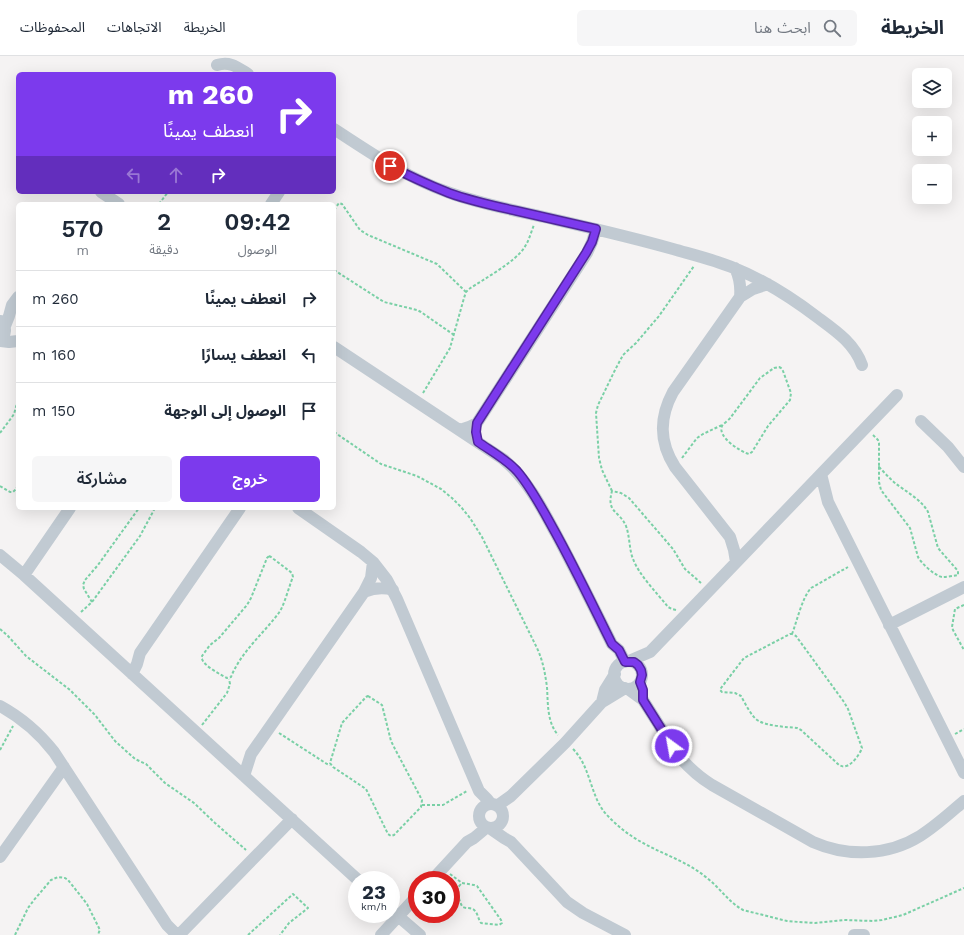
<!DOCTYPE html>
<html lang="ar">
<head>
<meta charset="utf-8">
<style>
  body { margin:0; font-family:"Work Sans","Noto Sans Arabic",sans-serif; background:#f6f6f7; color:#1f2937; direction:rtl; height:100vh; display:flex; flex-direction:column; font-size:15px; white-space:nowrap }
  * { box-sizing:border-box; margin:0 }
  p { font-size:13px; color:#747a83 }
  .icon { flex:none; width:22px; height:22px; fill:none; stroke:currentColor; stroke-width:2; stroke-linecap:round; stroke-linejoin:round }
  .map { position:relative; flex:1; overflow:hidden; direction:ltr }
  .drawer { position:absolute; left:16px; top:146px; width:320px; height:308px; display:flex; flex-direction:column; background:#fff; border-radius:6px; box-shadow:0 4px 16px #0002; direction:rtl }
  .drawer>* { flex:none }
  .banner { position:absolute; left:16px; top:16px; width:320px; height:122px; border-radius:6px; box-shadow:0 4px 16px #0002; direction:rtl; background:#7c3aed; color:#fff; overflow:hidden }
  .controls { position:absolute; left:912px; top:12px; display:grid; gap:8px }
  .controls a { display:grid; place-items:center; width:40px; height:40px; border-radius:6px; background:#fff; box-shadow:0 4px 16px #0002; font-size:20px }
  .speed { position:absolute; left:348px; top:815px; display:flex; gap:8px; font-size:20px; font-weight:700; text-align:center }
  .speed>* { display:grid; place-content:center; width:52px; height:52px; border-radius:50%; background:#fff; box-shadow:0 4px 16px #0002; line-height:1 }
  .speed small { font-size:10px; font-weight:400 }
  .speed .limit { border:6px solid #d22; background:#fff; color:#111 }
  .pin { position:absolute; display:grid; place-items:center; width:34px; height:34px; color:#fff; margin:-17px; border:2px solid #fff; border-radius:50%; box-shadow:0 1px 4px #0007 }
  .me { position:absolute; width:44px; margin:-22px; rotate:328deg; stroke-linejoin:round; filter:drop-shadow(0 0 3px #0008) }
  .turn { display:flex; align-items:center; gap:14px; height:84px; padding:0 16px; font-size:18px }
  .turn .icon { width:52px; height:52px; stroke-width:2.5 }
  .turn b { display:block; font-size:28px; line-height:34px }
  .lanes { display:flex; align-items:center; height:38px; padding:0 16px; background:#0003; justify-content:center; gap:20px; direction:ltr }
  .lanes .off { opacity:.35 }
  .eta { display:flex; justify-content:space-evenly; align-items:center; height:68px; text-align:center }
  .eta b { font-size:24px; font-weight:600; line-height:28px }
  .cta { display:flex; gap:8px; margin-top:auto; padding:8px 16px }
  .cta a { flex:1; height:46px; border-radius:6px; background:#7c3aed; color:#fff; font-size:16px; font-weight:600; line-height:46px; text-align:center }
  .cta a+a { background:#f6f6f7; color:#1f2937 }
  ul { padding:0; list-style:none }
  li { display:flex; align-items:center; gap:12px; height:56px; padding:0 16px; border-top:1px solid #e0e1e3 }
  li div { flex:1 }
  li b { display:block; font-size:15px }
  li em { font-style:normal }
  header { display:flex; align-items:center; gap:24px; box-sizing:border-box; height:56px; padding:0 20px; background:#fff; border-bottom:1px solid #e0e1e3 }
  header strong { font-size:19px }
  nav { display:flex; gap:22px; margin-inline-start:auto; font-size:14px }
  .search { width:280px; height:36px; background:#f6f6f7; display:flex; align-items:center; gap:10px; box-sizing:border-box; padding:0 14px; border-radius:6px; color:#747a83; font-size:15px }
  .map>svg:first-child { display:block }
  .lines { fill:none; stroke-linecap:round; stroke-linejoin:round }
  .path { stroke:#7ad0a6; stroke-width:2; stroke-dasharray:3 2; stroke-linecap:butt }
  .minor { stroke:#c1cad2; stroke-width:12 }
  .route-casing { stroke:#51269a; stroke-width:10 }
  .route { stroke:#7c3aed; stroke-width:7 }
</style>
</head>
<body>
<header>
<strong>الخريطة</strong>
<div class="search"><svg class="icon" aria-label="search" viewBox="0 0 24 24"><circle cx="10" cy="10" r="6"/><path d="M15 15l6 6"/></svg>ابحث هنا</div>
<nav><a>الخريطة</a><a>الاتجاهات</a><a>المحفوظات</a></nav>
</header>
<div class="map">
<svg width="964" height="879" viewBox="0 0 964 879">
  <rect width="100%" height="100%" fill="#f5f3f3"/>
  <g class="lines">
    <!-- path -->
    <path class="path" d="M 207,136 L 212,136
      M 159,148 L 168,136
      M 334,154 L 339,147 L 342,148 L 360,174 L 368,179 L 437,208 L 466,236
      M 334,214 L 384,246 L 417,254 L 421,256 L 454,279
      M 779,311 L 781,312 L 783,315 L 791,337 L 790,344 L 768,370 L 752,396 L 749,398 C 741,396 717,381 722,370 C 724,367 729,364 731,361 L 760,322 L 774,312 Z
      M 423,337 L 450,292 L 464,242 L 466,236 L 469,233 C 484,223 515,206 524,192 C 529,185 531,176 534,169
      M 334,376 L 381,408 L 417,420 L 441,433 L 452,442 L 461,451 L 470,462 L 482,481 L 537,592 C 543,605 545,617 547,631 C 548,648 547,666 558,679
      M 0,377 L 12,361 L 14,358 L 18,344
      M 873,379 L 878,384 L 879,387 L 879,411
      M 682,402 L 697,382 L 703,378 L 722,369
      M 879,411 C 884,416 889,422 895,427 C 905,435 922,444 928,456 L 938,492 L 958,515 L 958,519 C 953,520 947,521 942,521 C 935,520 921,507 918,501 L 910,472 L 881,434 L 879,426 Z
      M 0,430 L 10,436 L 13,436 L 16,433 L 18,429
      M 612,435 L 602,414 L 599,402 L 596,357 L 598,349 L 615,314 L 623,299 L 636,287 L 659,260 L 694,210
      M 269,500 L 271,501 L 292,517 L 293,521 C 289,530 284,551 278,558 C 262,579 241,596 231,621 L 227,622 C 221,619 204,610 202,603 C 201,602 202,601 202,600 L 210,589 L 219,582 L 247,549 L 251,542 L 267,502 Z
      M 92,546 L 84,533 L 83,529 L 85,524 L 98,509 L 139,452
      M 964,549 L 955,553 L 952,571 L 953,574 L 964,594
      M 676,554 L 672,553 L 668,551 C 657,537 639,519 633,503 C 629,493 630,481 626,470 C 619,454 606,457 612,435 L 621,437 L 629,442 L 673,493 L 685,513 L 701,527
      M 81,556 L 92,546 L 140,480 L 155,452
      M 0,573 L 8,580 L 26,600 L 70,634 L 95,659 L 115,685 L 135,703 L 146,708 L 165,727 L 194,747 L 215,767 L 246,794
      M 790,578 L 792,578 L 796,580 L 844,646 L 848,653 L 862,692 C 860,698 852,709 846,710 C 843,711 841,710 839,709 L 801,674 L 797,672 C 787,671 767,670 759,665 C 752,662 745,647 741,640 L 735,637 L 722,636 L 720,634 L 721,632 L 744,602 Z
      M 792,578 C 797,565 802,542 811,532 L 848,511
      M 368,640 L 382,649 L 391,685 L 395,693 L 422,744 L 421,751 L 394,779 L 391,780 L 388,778 L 366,733 L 333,711 L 330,707 L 342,667 L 366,641 Z
      M 202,669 L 227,637 L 230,628 L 229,623
      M 279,677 L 327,708 L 330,709
      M 955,678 L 964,673
      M 573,693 C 591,711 590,740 606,758 C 617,770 631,781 645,788 C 663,798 682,804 699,816 C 705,820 711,825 716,830 C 725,839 732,848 743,854 L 787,865 L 799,866 L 815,867 L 844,864 L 873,865 L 882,864 L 903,859 L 964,832
      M 0,694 L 13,670
      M 422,749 L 443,749 L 467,735
      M 450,818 L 462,827
      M 462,827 L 474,829 L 477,830 L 501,864 L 502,867 L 499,869 L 481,867 C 478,863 478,858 475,855 C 473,851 467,853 463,851 C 460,849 457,836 458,832 C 458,831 461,828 462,827 Z
      M 15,879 L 28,852 L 34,844 L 51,824 L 58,821 L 65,822 L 68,824 L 80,839 L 87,848 L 100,874 L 99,876 L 98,879
      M 248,879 L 293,838 L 308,852 L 289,867 L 280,879"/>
    <!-- minor -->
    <path class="minor" d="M 217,9 C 230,5 237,11 248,18
      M 334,73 C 372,98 407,122 450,137 C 481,148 513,154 544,161 C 587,171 631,181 673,193 C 694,199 715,204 734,212 C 764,224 792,242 817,261 C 836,275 854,287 862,309
      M 101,136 L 119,148
      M 271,148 L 279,136
      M 735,212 C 740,222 741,230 740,241
      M 5,270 L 9,260 L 12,249 L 18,241
      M 0,284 C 6,279 7,271 1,265
      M 0,285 L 9,286 L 18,285
      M 334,291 L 503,403 C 526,422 541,450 555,476 C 575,513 593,550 612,588 L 619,594 L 625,606
      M 921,365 L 948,391 L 964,411
      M 460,374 L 469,371 L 477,367 L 587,197 L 592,186 L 596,173
      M 821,418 L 828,446 L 964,717
      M 298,452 L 361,496 L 373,506 L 387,524 L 397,543 L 479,735 L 487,743 L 491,748
      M 0,499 L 24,519 L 358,824
      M 736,506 L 734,494 L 730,481 L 675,411 C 659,386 659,362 673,336 L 740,241 L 753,233 L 768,228
      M 24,519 L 70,452
      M 364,536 C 374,532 383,531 393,534
      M 889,569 L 964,531
      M 629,605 L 650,596 L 897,339
      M614 619a14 14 0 1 1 28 0a14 14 0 1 1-28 0Z
      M 132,618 L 137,608 L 140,597 L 240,452
      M 628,633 L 643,644 L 678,699 C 688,711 699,721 712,729 L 813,786 C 847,801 888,800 920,780 C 936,770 950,757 964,745
      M 602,646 L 605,634 L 615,618
      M 0,650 C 22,662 39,677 54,696 L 167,869 L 177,879
      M 244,720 L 251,698 L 364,536 L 371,522 L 373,506
      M479 760a12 12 0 1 1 24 0a12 12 0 1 1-24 0Z
      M 497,750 L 511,740 L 565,687 L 602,646 L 625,632
      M 491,773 L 504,782 L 511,786 L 567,846 L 583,857 L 625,879
      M 0,801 L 64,711
      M 432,824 L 467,786 L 474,782 L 486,772
      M 391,854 L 420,879
      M 179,879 L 292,763
      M 381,879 L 417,840
      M 854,879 L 864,879"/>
  </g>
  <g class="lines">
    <!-- route casing -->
    <g class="route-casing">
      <path id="route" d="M 390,110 C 409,120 429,129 449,137 C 471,145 494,150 517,155 C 544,161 570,167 596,173 L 592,186 L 586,197 L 477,367 L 476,376 L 478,386 C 491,395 506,403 517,415 C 531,431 544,456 554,474 C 575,512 593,550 612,588 L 619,594 L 625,606 L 634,606 L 638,609 L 641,614 L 642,619 L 640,626 L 643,634 L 643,644 L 672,690"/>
    </g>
    <!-- route -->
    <use href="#route" class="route"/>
  </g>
</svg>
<div class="controls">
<a><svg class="icon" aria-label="layers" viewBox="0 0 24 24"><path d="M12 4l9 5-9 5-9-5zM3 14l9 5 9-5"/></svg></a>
<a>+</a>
<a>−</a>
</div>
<div class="speed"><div>23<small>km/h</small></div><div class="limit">30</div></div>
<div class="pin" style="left:390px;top:110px;background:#d93025"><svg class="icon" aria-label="arrive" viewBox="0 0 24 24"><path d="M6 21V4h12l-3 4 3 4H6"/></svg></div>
<svg class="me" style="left:672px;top:690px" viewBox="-20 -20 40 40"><circle r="17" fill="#7c3aed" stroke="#fff" stroke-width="3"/><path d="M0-11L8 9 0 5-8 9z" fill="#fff"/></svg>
<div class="banner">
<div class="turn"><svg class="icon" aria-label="right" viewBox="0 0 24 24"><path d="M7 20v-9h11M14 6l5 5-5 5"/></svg><div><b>260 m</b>انعطف يمينًا</div></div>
<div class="lanes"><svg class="icon off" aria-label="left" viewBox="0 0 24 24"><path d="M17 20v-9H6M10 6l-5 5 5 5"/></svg><svg class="icon off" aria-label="ahead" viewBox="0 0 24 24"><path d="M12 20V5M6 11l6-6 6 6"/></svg><svg class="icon" aria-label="right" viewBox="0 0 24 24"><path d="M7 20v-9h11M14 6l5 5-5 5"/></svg></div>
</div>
<section class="drawer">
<div class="eta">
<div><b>09:42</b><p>الوصول</p></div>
<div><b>2</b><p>دقيقة</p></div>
<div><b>570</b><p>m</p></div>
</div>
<ul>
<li><svg class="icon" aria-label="right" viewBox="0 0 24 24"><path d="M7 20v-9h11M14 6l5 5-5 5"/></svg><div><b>انعطف يمينًا</b></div><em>260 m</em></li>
<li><svg class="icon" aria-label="left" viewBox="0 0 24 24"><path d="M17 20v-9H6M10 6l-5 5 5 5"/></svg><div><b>انعطف يسارًا</b></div><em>160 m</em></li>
<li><svg class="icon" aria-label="arrive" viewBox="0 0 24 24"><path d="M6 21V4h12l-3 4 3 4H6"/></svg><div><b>الوصول إلى الوجهة</b></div><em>150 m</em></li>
</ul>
<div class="cta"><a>خروج</a><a>مشاركة</a></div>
</section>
</div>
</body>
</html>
